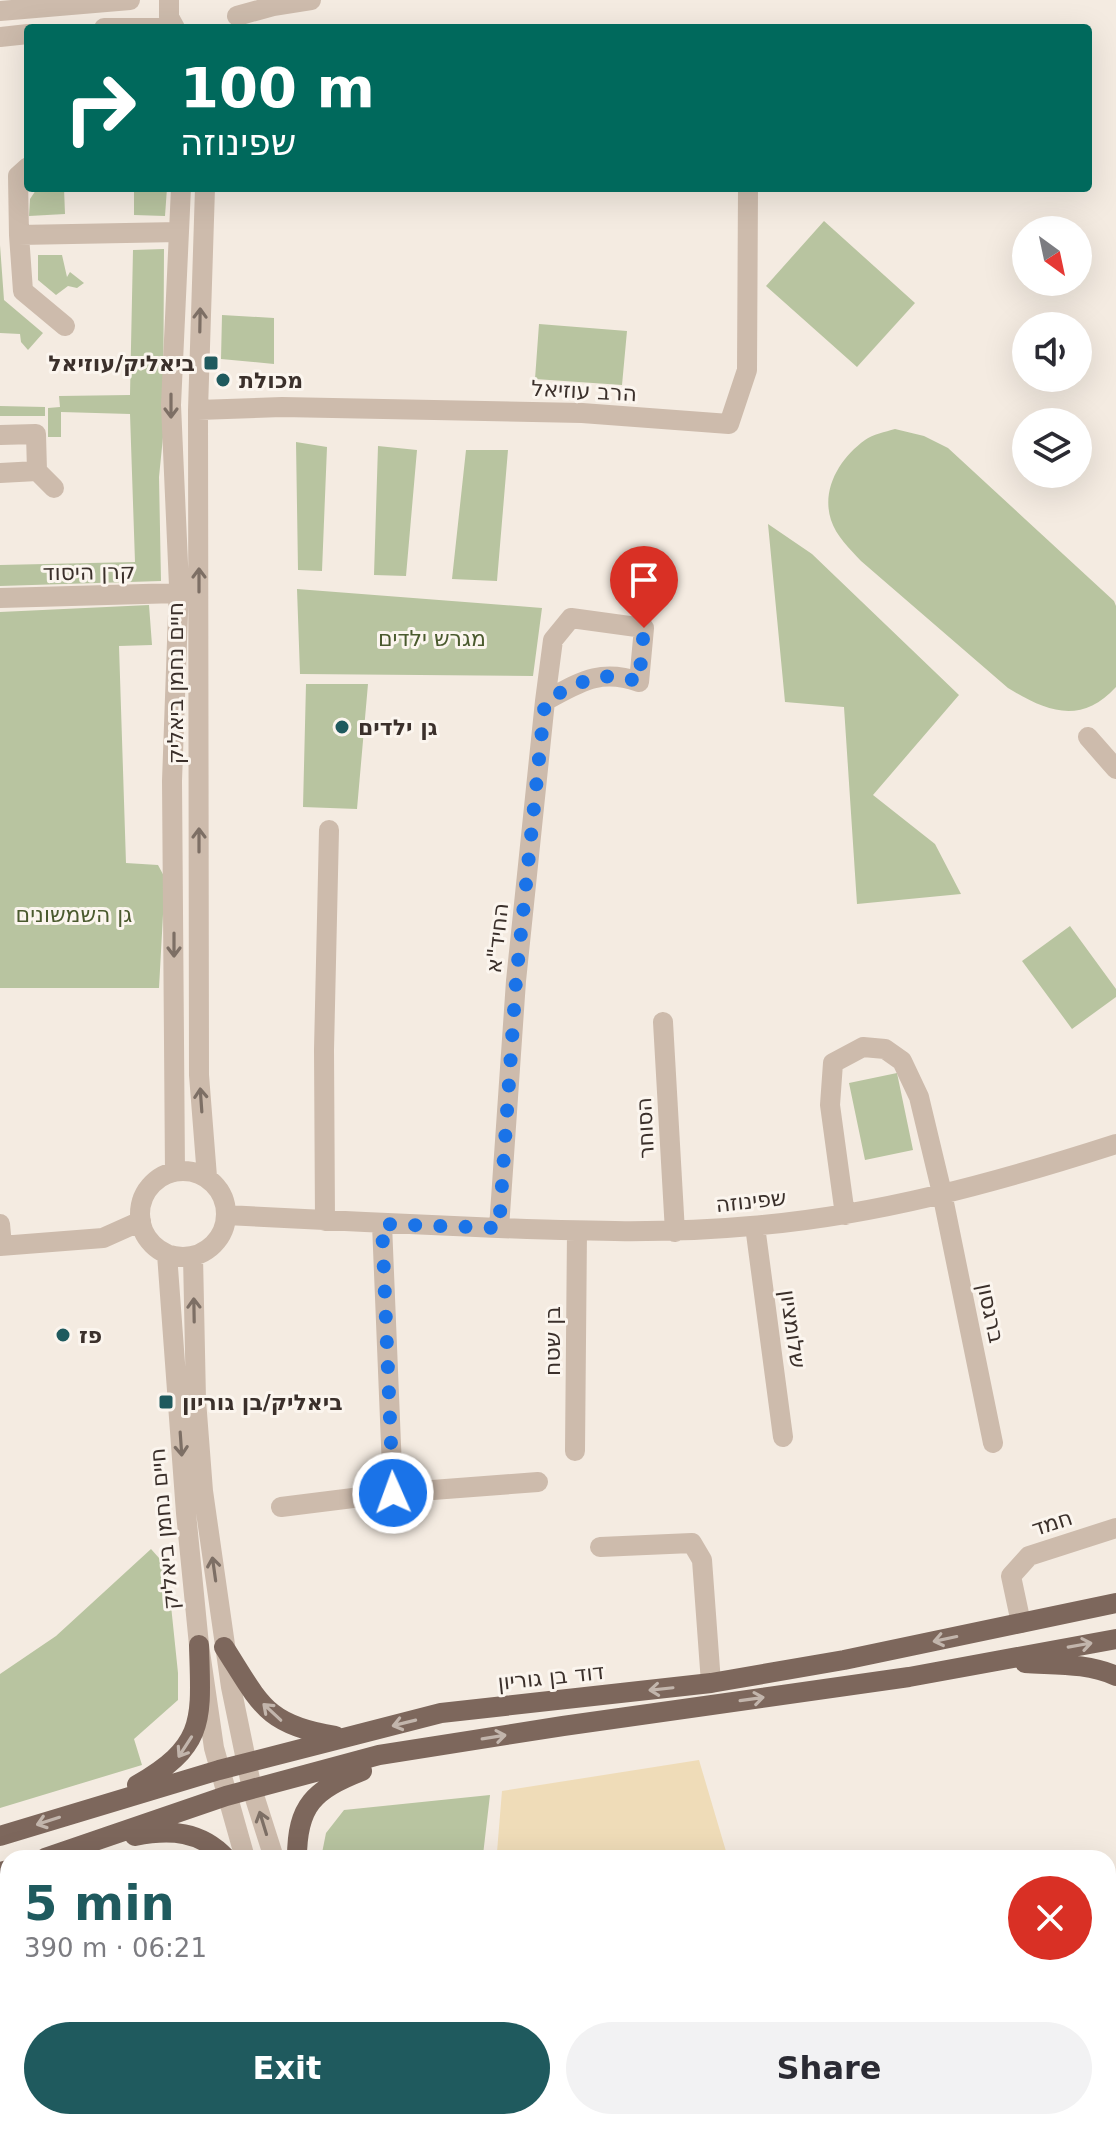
<!DOCTYPE html>
<html lang="en">
<head>
<meta charset="utf-8">
<style>
  body { margin:0; font-family:"DejaVu Sans","Noto Sans Hebrew",sans-serif; background:#f2f2f3; color:#2b2b33; height:100vh; display:flex; flex-direction:column; font-size:30px; white-space:nowrap }
  * { box-sizing:border-box; margin:0 }
  p { font-size:26px; color:#7c7c81 }
  .icon { flex:none; width:44px; height:44px; fill:none; stroke:currentColor; stroke-width:2; stroke-linecap:round; stroke-linejoin:round }
  .map { position:relative; flex:1; overflow:hidden }
  .drawer { position:absolute; left:0px; top:1850px; width:1116px; height:280px; display:flex; flex-direction:column; background:#fff; border-radius:24px 24px 0 0; box-shadow:0 8px 32px #0002 }
  .drawer>* { flex:none }
  .hud { position:absolute; left:24px; top:24px; width:1068px; height:168px; border-radius:8px; box-shadow:0 8px 32px #0002; background:#00695c; color:#fff; overflow:hidden }
  .needle { width:52px; rotate:147deg }
  .buttons { position:absolute; left:1012px; top:216px; display:grid; gap:16px }
  .buttons a { display:grid; place-items:center; width:80px; height:80px; border-radius:50%; background:#fff; box-shadow:0 8px 32px #0002; font-size:40px }
  .pin { position:absolute; display:grid; place-items:center; width:68px; height:68px; color:#fff; margin:-82px -34px; border-radius:50% 50% 50% 0; rotate:-45deg; box-shadow:0 0 8px #0007 }
  .pin .icon { rotate:45deg }
  .me { position:absolute; width:88px; margin:-44px; rotate:358deg; stroke-linejoin:round; filter:drop-shadow(0 0 6px #0008) }
  .turn { display:flex; align-items:center; gap:28px; height:168px; padding:0 24px; font-size:36px }
  .turn .icon { width:104px; height:104px; stroke-width:2.5 }
  .turn b { display:block; font-size:56px; line-height:68px }
  .round { display:grid; place-items:center; flex:none; width:84px; height:84px; border-radius:42px; background:#f2f2f3 }
  .head { display:flex; align-items:center; justify-content:space-between; height:136px; padding:0 24px }
  h1 { font-size:48px; font-weight:800; line-height:60px; color:#1f5a5e }
  .action { display:flex; gap:16px; margin-top:auto; padding:16px 24px }
  .action a { flex:1; height:92px; border-radius:48px; background:#1f5a5e; color:#fff; font-size:32px; font-weight:800; line-height:92px; text-align:center }
  .action a+a { background:#f2f2f3; color:#2b2b33 }
  .map>svg:first-child { display:block }
  .green { fill:#b8c4a0 }
  .sand { fill:#efdcb8 }
  .lines { fill:none; stroke-linecap:round; stroke-linejoin:round }
  .minor { stroke:#cdbbac; stroke-width:20 }
  .major { stroke:#7d675c; stroke-width:20 }
  .oneway { stroke:#7d6f65 }
  .oneway2 { stroke:#c2b5ac }
  .route { stroke:#1a73e8; stroke-width:14; stroke-dasharray:0 25.2 }
  .poi-dot { fill:#1f5a5e; stroke:#fbf5ee; stroke-width:3 }
  .labels { text-anchor:middle; dominant-baseline:central; stroke-width:6; stroke-linejoin:round; paint-order:stroke }
  .poi-label { font-size:22px; font-weight:bold; fill:#3b302b; stroke:#fbf5ee; text-anchor:start }
  .street-label { font-size:22px; fill:#3b302b; stroke:#fbf5ee }
  .park-label { font-size:22px; fill:#4a5a2e; stroke:#fbf5ee }
</style>
</head>
<body>
<div class="map">
<svg width="1116" height="2130" viewBox="0 0 1116 2130">
  <rect width="100%" height="100%" fill="#f4ebe1"/>
  <!-- green -->
  <path class="green" d="M 64,188 L 65,214 L 29,216 L 30,199 L 36,190 Z
    M 134,188 L 167,188 L 165,216 L 134,215 Z
    M 824,221 L 915,303 L 857,367 L 766,286 Z
    M 0,245 L 4,300 L 43,333 L 28,350 L 21,342 L 20,334 L 0,333 Z
    M 164,249 L 163,437 L 159,477 L 161,581 L 0,586 L 0,565 L 135,562 L 130,414 L 61,412 L 61,437 L 48,437 L 48,408 L 60,407 L 59,396 L 130,395 L 133,250 Z
    M 38,255 L 62,255 L 67,277 L 70,272 L 84,283 L 77,288 L 68,286 L 56,295 L 38,280 Z
    M 222,315 L 274,318 L 274,364 L 221,359 Z
    M 539,324 L 627,331 L 622,385 L 535,379 Z
    M 0,406 L 45,407 L 45,416 L 0,416 Z
    M 895,429 L 924,436 L 948,448 L 1114,601 L 1116,606 L 1116,687 C 1081,725 1047,712 1008,688 L 861,561 C 850,549 836,536 831,520 C 821,489 840,458 865,440 C 873,434 885,432 895,429 Z
    M 296,442 L 327,447 L 322,571 L 298,570 Z
    M 378,446 L 417,450 L 406,576 L 374,575 Z
    M 466,450 L 508,450 L 497,581 L 452,579 Z
    M 768,524 L 812,554 L 959,695 L 873,795 L 935,844 L 961,894 L 857,904 L 844,707 L 785,702 Z
    M 297,589 L 542,608 L 533,676 L 300,674 Z
    M 149,605 L 152,645 L 119,646 L 126,863 L 158,865 L 165,878 L 159,988 L 0,988 L 0,612 Z
    M 306,684 L 368,684 L 357,809 L 303,807 Z
    M 1070,926 L 1116,989 L 1116,997 L 1072,1029 L 1022,961 Z
    M 897,1073 L 913,1150 L 865,1160 L 849,1083 Z
    M 151,1549 L 167,1567 L 178,1673 L 178,1700 L 134,1739 L 142,1765 L 0,1808 L 0,1674 L 56,1636 Z
    M 490,1795 L 483,1855 L 426,1851 L 421,1858 L 321,1858 L 326,1833 L 344,1810 Z
    M 1116,2013 L 1116,2130 L 1035,2130 L 1028,2122 L 1108,2122 L 1108,2020 Z
    M 80,2122 L 291,2122 L 294,2130 L 83,2130 Z
    M 527,2122 L 856,2122 L 861,2130 L 516,2130 Z"/>
  <!-- sand -->
  <path class="sand" d="M 699,1760 L 728,1858 L 494,1858 L 497,1852 L 502,1791 Z
    M 392,2122 L 510,2122 L 498,2130 L 394,2130 Z"/>
  <g class="lines">
    <!-- minor -->
    <path class="minor" d="M 169,0 L 169,17 L 175,28
      M 0,11 L 130,0
      M 237,16 L 273,6 L 311,0
      M 104,28 L 159,28
      M 0,37 L 28,34
      M 205,188 L 198,410 L 199,1075 L 207,1177
      M 19,235 L 18,176 L 28,167
      M 65,326 L 23,291 L 19,235 L 179,232
      M 198,410 L 282,407 L 582,413 L 729,424 L 747,370 L 748,188
      M 0,435 L 36,434 L 37,471 L 54,488
      M 0,473 L 37,471
      M 0,598 L 179,593
      M 1088,737 L 1116,769
      M 663,1022 L 675,1232
      M140 1214a43 43 0 1 1 86 0a43 43 0 1 1-86 0Z
      M 175,1172 L 172,781 L 179,586 L 171,405 L 181,188
      M 226,1215 C 317,1220 407,1224 498,1228 C 583,1231 667,1234 751,1226 C 875,1216 998,1182 1116,1144
      M 845,1215 L 830,1105 L 833,1063 L 863,1047 L 885,1049 L 902,1061 L 919,1097 L 942,1193 L 993,1443
      M 325,1221 L 324,1050 L 329,830
      M 0,1224 L 2,1246
      M 382,1224 L 393,1493
      M 755,1226 L 783,1437
      M 499,1228 L 516,981 L 545,701 L 553,640 L 571,618 L 644,628 L 639,682 C 599,668 579,683 545,701
      M 0,1246 L 103,1238 L 141,1221
      M 167,1254 L 186,1513 L 199,1645 L 214,1748 L 245,1858
      M 193,1256 L 196,1400 L 203,1491 L 231,1687 L 252,1789 L 274,1858
      M 575,1451 L 577,1231
      M 281,1507 L 393,1493 L 538,1482
      M 600,1547 L 692,1543 L 702,1560 L 711,1683
      M 1021,1623 L 1011,1576 L 1029,1556 L 1116,1528
      M 326,2122 L 328,2130
      M 356,2122 L 359,2130"/>
    <!-- major -->
    <path class="major" d="M 224,1647 C 260,1703 265,1725 335,1736
      M 1025,1663 C 1055,1665 1088,1663 1116,1676
      M 137,1785 C 207,1745 201,1719 199,1645
      M 0,1836 L 219,1770 L 441,1713 L 711,1683 L 844,1660 L 1116,1603
      M 135,1836 C 170,1829 201,1831 226,1858
      M 45,1858 L 226,1796 L 379,1755 L 563,1726 L 909,1677 L 1116,1639
      M 297,1858 C 297,1805 314,1790 362,1771
      M 0,1872 L 8,1870"/>
  </g>
  <!-- one-way arrows -->
  <defs><path id="oneway-shaft" d="M-6 0H5M1.5-3L5.5 0L1.5 3" fill="none" stroke-width="1.6" stroke-linecap="round" stroke-linejoin="round" transform="scale(2)"/></defs>
  <g class="oneway">
    <use href="#oneway-shaft" transform="translate(200 320) rotate(-89)"/>
    <use href="#oneway-shaft" transform="translate(171 406) rotate(90)"/>
    <use href="#oneway-shaft" transform="translate(199 580) rotate(-90)"/>
    <use href="#oneway-shaft" transform="translate(199 840) rotate(-90)"/>
    <use href="#oneway-shaft" transform="translate(174 945) rotate(90)"/>
    <use href="#oneway-shaft" transform="translate(201 1100) rotate(-94)"/>
    <use href="#oneway-shaft" transform="translate(194 1310) rotate(-91)"/>
    <use href="#oneway-shaft" transform="translate(181 1444) rotate(86)"/>
    <use href="#oneway-shaft" transform="translate(214 1569) rotate(-98)"/>
    <use href="#oneway-shaft" transform="translate(263 1823) rotate(-107)"/>
  </g>
  <g class="oneway2">
    <use href="#oneway-shaft" transform="translate(945 1639) rotate(168)"/>
    <use href="#oneway-shaft" transform="translate(1080 1645) rotate(-10)"/>
    <use href="#oneway-shaft" transform="translate(661 1689) rotate(174)"/>
    <use href="#oneway-shaft" transform="translate(752 1699) rotate(-8)"/>
    <use href="#oneway-shaft" transform="translate(272 1712) rotate(-137)"/>
    <use href="#oneway-shaft" transform="translate(404 1723) rotate(166)"/>
    <use href="#oneway-shaft" transform="translate(494 1737) rotate(-9)"/>
    <use href="#oneway-shaft" transform="translate(185 1747) rotate(123)"/>
    <use href="#oneway-shaft" transform="translate(48 1821) rotate(162)"/>
  </g>
  <g class="lines">
    <!-- route -->
    <path class="route" d="M 393,1493 L 382,1224 L 499,1228 L 516,981 L 545,701 C 579,683 599,668 639,682 L 644,628"/>
  </g>
  <!-- markers -->
  <g class="poi-dot">
    <rect x="203" y="355" width="16" height="16" rx="4"/>
    <circle cx="223" cy="380" r="8"/>
    <circle cx="342" cy="727" r="8"/>
    <circle cx="63" cy="1335" r="8"/>
    <rect x="158" y="1394" width="16" height="16" rx="4"/>
  </g>
  <g class="labels">
    <!-- poi labels -->
    <g class="poi-label">
      <text x="195" y="363" text-anchor="end">ביאליק/עוזיאל</text>
      <text x="239" y="380">מכולת</text>
      <text x="358" y="727">גן ילדים</text>
      <text x="79" y="1335">פז</text>
      <text x="182" y="1402">ביאליק/בן גוריון</text>
    </g>
    <!-- street labels -->
    <g class="street-label">
      <text transform="translate(584 391) rotate(3)">הרב עוזיאל</text>
      <text transform="translate(89 572) rotate(-1)">קרן היסוד</text>
      <text transform="translate(175 683) rotate(-90)">חיים נחמן ביאליק</text>
      <text transform="translate(497 938) rotate(-84)">החיד"א</text>
      <text transform="translate(645 1128) rotate(-93)">הסוחר</text>
      <text transform="translate(751 1201) rotate(-6)">שפינוזה</text>
      <text transform="translate(991 1313) rotate(78)">ברגסון</text>
      <text transform="translate(793 1329) rotate(82)">שלומציון</text>
      <text transform="translate(552 1341) rotate(-90)">בן שטח</text>
      <text transform="translate(1052 1523) rotate(-18)">חמד</text>
      <text transform="translate(164 1529) rotate(-95)">חיים נחמן ביאליק</text>
      <text transform="translate(551 1677) rotate(-6)">דוד בן גוריון</text>
    </g>
    <!-- park labels -->
    <g class="park-label">
      <text x="432" y="638">מגרש ילדים</text>
      <text x="74" y="914">גן השמשונים</text>
    </g>
  </g>
</svg>
<div class="buttons">
<a><svg class="needle" viewBox="-14 -14 28 28"><path d="M0-13l5 13h-10z" fill="#e53935"/><path d="M0 13l5-13h-10z" fill="#7c7c81"/></svg></a>
<a><svg class="icon" aria-label="sound" viewBox="0 0 24 24"><path d="M4 9h4l5-4v14l-5-4H4zM17 9q2 3 0 6"/></svg></a>
<a><svg class="icon" aria-label="layers" viewBox="0 0 24 24"><path d="M12 4l9 5-9 5-9-5zM3 14l9 5 9-5"/></svg></a>
</div>
<div class="pin" style="left:644px;top:628px;background:#d93025"><svg class="icon" aria-label="arrive" viewBox="0 0 24 24"><path d="M6 21V4h12l-3 4 3 4H6"/></svg></div>
<svg class="me" style="left:393px;top:1493px" viewBox="-20 -20 40 40"><circle r="17" fill="#1a73e8" stroke="#fff" stroke-width="3"/><path d="M0-11L8 9 0 5-8 9z" fill="#fff"/></svg>
<div class="hud">
<div class="turn"><svg class="icon" aria-label="right" viewBox="0 0 24 24"><path d="M7 20v-9h11M14 6l5 5-5 5"/></svg><div><b>100 m</b>שפינוזה</div></div>
</div>
<section class="drawer">
<div class="head"><div><h1>5 min</h1><p>390 m · 06:21</p></div><a class="round" style="background:#d93025;color:#fff"><svg class="icon" aria-label="close" viewBox="0 0 24 24"><path d="M6 6l12 12M18 6L6 18"/></svg></a></div>
<div class="action"><a>Exit</a><a>Share</a></div>
</section>
</div>
</body>
</html>
